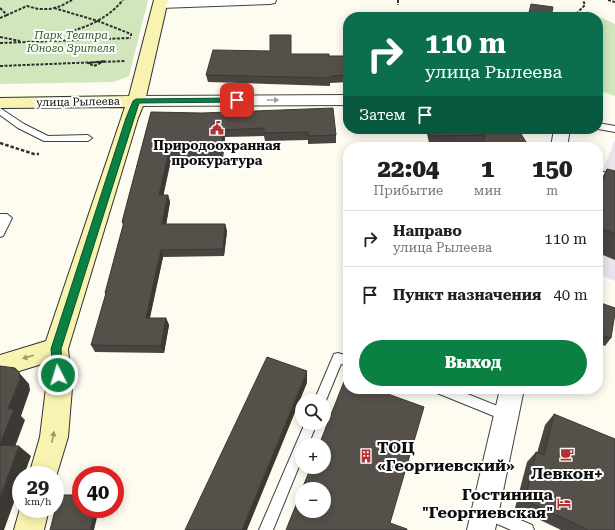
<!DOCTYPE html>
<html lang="ru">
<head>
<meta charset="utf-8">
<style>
  body { margin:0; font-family:"Roboto Serif",serif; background:#f6f6f6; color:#202124; height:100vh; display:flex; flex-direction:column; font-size:15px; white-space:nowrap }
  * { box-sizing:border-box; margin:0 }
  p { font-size:13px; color:#757577 }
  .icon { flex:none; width:22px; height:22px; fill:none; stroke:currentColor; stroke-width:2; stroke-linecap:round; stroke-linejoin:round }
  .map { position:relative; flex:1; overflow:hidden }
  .details { position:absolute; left:343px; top:142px; width:260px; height:252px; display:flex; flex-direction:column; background:#fff; border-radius:16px; box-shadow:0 2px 10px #0003 }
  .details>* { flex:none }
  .banner { position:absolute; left:343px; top:12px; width:260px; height:122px; border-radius:16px; box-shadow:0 2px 10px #0003; background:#0b6e4f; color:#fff; overflow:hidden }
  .tools { position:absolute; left:295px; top:394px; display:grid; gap:8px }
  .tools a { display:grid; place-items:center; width:36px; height:36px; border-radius:50%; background:#fff; box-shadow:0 2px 10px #0003; font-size:20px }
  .speed { position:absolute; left:12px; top:466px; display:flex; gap:8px; font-size:20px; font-weight:700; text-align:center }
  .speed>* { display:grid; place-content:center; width:52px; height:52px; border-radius:50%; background:#fff; box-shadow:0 2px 10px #0003; line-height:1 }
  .speed small { font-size:10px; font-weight:400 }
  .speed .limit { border:6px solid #d22; background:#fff; color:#111 }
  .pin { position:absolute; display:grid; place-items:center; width:34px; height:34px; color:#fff; margin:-17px; border-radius:8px; box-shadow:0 2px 6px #0006 }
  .me { position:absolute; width:44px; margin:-22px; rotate:355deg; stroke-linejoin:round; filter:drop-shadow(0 0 3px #0008) }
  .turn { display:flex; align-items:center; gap:14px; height:84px; padding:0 16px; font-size:18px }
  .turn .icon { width:52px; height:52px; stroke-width:2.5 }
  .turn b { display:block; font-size:28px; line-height:34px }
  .then { display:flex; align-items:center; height:38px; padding:0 16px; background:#0003; gap:8px; font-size:15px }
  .eta { display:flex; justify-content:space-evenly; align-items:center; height:68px; text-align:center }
  .eta b { font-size:24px; font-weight:800; line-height:28px }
  .action { display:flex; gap:8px; margin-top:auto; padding:8px 16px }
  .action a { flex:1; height:46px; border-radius:24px; background:#0b8043; color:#fff; font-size:16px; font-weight:800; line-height:46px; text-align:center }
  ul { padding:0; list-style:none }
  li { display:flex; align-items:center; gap:12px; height:56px; padding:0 16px; border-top:1px solid #e0e0e0 }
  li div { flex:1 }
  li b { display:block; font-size:15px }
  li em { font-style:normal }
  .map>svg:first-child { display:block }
  .industrial { fill:#ebe3ec }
  .green { fill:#d1e6bc }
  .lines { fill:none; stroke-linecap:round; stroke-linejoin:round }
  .lane-casing { stroke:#414141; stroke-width:2 }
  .street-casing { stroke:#414141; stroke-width:2 }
  .secondary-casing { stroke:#303030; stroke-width:2 }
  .path-far1 { stroke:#303030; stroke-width:2; stroke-dasharray:3 1.5; stroke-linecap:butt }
  .path { stroke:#303030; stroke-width:2.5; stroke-dasharray:3.5 2; stroke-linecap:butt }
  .lane { fill:#fff; fill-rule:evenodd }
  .street { fill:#fff; fill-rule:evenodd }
  .secondary { fill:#f9f3b1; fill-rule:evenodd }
  .wall { fill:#4a4540 }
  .shaded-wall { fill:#3c3834 }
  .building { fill:#56504b; stroke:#3c3834 }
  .oneway { fill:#9f9f9f }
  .oneway2 { fill:#9b9770 }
  .route { fill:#0b8043; stroke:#07532c }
  .labels { text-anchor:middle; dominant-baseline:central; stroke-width:4; stroke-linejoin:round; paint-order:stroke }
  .far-park-label { font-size:11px; font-style:italic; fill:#2e6123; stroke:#fff }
  .far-street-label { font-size:11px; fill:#0e0e0e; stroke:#fff }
  .poi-label { font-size:13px; font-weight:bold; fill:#0e0e0e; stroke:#fff }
  .near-poi-label { font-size:16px; font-weight:bold; fill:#0e0e0e; stroke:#fff; text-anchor:start }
</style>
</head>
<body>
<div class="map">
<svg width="615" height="530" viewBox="0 0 615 530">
  <rect width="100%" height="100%" fill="#fefcf1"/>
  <!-- industrial -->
  <path class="industrial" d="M 615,140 L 615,281 L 598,274 L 598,182 Z"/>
  <!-- green -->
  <path class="green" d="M 0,0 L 148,0 L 129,76 L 114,82 L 0,84 Z
    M 587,11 L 615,24 L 615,96 L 598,90 L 598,17 L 582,17 Z"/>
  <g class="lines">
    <!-- lane casing -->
    <g class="lane-casing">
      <path id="lane" d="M 0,108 L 24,124 L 48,136 L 88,135 L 92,138 L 88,141 L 44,141 L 18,128 L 0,115 Z
        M 598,123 L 615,126 L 615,132 L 598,129 Z
        M 598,170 L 615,176 L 615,182 L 598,176 Z
        M 0,214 L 7,214 L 12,218 L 3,236 L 0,237 Z
        M 338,353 L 348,356 L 348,366 L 341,364 L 324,405 L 324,401 L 314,401 L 334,354 Z
        M 435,389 L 455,389 L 510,411 L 512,415 L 510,419 L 506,421 L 437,393 Z
        M 305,423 L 317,423 L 308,445 L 302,445 L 302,459 L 273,530 L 259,530 Z
        M 486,505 L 532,525 L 534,530 L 511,530 L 481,517 L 479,512 L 481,507 Z"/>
    </g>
    <!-- street casing -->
    <g class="street-casing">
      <path id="street" d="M 163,0 L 276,0 L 275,3 L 270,4 L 161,8 L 156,7 L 154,4 L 156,1 Z
        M 348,95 L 348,105 L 136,106 L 130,104 L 128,101 L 130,98 L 136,96 Z
        M 554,129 L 570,129 L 567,147 L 551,147 Z
        M 500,389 L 524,389 L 495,530 L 467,530 Z"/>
    </g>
    <!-- secondary casing -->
    <g class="secondary-casing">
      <path id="secondary" d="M 154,0 L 168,0 L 145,101 L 138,118 L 68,349 L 72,388 L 68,437 L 55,480 L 55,475 L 29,475 L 40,437 L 46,388 L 45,363 L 0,377 L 0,355 L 46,341 L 125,107 L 0,108 L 0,98 L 129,96 Z
        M 21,505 L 21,509 L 49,509 L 44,530 L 14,530 Z"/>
    </g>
    <!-- path-far1 -->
    <path class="path-far1" d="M 398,0 L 398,5
      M 608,0 L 615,2
      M 0,8 L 7,15 L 27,6 L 38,9 L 50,9 L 61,6 L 72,0
      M 54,8 L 98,21 L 131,34 L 131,36
      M 573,17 L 585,5 L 583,0
      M 0,18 L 7,15
      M 0,37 L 20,41
      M 45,41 L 47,37 C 76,31 103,24 123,0
      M 0,43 L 131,38
      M 105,61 L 94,66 L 88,63 Z
      M 0,66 L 125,61"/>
    <!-- path -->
    <path class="path" d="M 0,143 L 34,154 L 39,154"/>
    <!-- lane -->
    <use href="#lane" class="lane"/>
    <!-- street -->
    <use href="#street" class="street"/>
    <!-- secondary -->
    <use href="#secondary" class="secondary"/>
  </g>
  <!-- wall -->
  <path class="wall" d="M 291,54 L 329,56 L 348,56 L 348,82 L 330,83 L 330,86 L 208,82 L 206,75 Z
    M 151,112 L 336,135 L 336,143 L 308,144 L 308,140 L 265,141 L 264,136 L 225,137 L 223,158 L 171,160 L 163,195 L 168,195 L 170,202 L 166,224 L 225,224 L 227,231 L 224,256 L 163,257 L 150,318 L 166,318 L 169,325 L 164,353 L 95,352 L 91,345 L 106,295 L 105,293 L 123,225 L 122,222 Z
    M 426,129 L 534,129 L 533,132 L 520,132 L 525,147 L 481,147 L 482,142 L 429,143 Z
    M 607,169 L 615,171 L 615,260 L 598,253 L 598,185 Z
    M 598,302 L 611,338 L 605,346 L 598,343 Z
    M 554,414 L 615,530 L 561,530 L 515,508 L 527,462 L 536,452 L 537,453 L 545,425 Z"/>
  <!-- shaded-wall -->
  <path class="shaded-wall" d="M 223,130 L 225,137 L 223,158 L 222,151 Z
    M 169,152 L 171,160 L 162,202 L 159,195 Z
    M 168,195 L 170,202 L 165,232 L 162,224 Z
    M 225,224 L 227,231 L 224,256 L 223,249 Z
    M 161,250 L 163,257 L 148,325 L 146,318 Z
    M 166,318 L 169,325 L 164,353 L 161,346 Z
    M 15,368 L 29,384 L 30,390 L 21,416 L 25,420 L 12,455 L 0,445 L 0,444 L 8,409 Z
    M 307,371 L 307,383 L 247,530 L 242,530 Z
    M 19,446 L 31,456 L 24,475 L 21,475 L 21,483 L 4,530 L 0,530 L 0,497 Z
    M 95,509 L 99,509 L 94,530 L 90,530 Z"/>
  <!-- building -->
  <path class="building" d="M 531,4 L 553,7 L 551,17 L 528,17 Z
    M 270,35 L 291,35 L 291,54 L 329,54 L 329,56 L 348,56 L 348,75 L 330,76 L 330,78 L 206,75 L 213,50 L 270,51 Z
    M 333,108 L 336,135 L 308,136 L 308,132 L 264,133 L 264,128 L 223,130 L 222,151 L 169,152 L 159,195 L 168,195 L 162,224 L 225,224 L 223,249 L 161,250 L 146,318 L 166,318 L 161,346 L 91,345 L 106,293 L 105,293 L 124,222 L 122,222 L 151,112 L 202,113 Z
    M 429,129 L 518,129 L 526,142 L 525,147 L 482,147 L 485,135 L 430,136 Z
    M 607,169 L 615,171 L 615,234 L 598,227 L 598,192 Z
    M 598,302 L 615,308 L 615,313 L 611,338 L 598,334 Z
    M 267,357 L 307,371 L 242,530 L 185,530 Z
    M 0,366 L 15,368 L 19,372 L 20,379 L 8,409 L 14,409 L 0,444 Z
    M 345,379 L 348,380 L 348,389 L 374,389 L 424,407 L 390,523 L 407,529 L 407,530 L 286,530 L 302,490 L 302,511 L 324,511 L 324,489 L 302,489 L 311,467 L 324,467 L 324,445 L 319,445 Z
    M 554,414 L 615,439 L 615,530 L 588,530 L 525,500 L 536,452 L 544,455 Z
    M 0,445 L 19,446 L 0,497 Z
    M 59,495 L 81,495 L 81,509 L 95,509 L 90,530 L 50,530 Z"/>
  <!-- one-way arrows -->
  <defs><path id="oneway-solid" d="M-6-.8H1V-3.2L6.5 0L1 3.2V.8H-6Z"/></defs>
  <use class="oneway" href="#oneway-solid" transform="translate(273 100)"/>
  <g class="oneway2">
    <use href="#oneway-solid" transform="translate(28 357) rotate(164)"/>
    <use href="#oneway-solid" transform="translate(53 437) rotate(-79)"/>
  </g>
  <!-- route -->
  <path class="route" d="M 237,98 L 239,99 L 239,102 L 139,103 L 61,349 L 63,375 L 62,379 L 58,380 L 54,379 L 51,349 L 126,118 L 133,101 L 136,99 Z"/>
  <!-- icons -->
  <defs>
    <g id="civic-bare" transform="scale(1.08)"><path d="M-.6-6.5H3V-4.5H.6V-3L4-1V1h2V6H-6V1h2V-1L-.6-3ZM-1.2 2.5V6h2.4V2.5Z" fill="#b43033" stroke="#fff" stroke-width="2.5" paint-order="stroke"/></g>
    <g id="cafe-bare" transform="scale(1.08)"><path d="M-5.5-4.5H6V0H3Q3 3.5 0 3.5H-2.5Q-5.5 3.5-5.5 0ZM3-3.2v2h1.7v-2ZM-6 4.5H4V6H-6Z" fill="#b43033" stroke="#fff" stroke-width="2.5" paint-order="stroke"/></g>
    <g id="building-bare" transform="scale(1.08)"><path d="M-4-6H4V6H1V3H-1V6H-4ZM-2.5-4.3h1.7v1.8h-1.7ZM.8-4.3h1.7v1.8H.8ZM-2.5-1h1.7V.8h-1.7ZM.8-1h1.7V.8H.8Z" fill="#b43033" stroke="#fff" stroke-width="2.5" paint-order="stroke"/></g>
    <g id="hotel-bare" transform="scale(1.08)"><path d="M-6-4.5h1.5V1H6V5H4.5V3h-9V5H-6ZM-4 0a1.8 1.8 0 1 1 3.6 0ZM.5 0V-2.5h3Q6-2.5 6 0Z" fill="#b43033" stroke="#fff" stroke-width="2.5" paint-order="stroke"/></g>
  </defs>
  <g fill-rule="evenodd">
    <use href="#civic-bare" x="217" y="128"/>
    <use href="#cafe-bare" x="567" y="454"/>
    <use href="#building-bare" x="366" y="456"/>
    <use href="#hotel-bare" x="564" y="503"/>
  </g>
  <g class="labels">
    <!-- far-park labels -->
    <g class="far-park-label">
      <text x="71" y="35">Парк Театра<tspan x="71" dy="13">Юного Зрителя</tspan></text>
    </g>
    <!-- far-street labels -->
    <g class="far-street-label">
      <text transform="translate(78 102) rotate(-1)">улица Рылеева</text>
    </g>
    <!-- poi labels -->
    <g class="poi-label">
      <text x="217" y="145">Природоохранная<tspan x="217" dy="15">прокуратура</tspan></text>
    </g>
    <!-- near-poi labels -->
    <g class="near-poi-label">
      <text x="377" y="447">ТОЦ<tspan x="377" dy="18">«Георгиевский»</tspan></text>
      <text x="567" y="473" text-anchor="middle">Левкон+</text>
      <text x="553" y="494" text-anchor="end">Гостиница<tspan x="553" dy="18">"Георгиевская"</tspan></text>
    </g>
  </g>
</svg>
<div class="tools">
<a><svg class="icon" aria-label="search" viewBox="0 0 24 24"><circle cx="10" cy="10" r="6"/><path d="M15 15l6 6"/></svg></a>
<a>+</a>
<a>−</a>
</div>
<div class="speed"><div>29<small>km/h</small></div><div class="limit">40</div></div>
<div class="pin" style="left:237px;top:100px;background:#d93025"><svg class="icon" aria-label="arrive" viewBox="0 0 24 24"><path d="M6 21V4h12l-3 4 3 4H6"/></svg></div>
<svg class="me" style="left:58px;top:375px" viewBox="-20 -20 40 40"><circle r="17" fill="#0b8043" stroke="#fff" stroke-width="3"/><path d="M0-11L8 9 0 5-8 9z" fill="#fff"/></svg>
<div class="banner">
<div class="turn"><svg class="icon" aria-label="right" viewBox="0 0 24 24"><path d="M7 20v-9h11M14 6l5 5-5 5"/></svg><div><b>110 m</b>улица Рылеева</div></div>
<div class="then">Затем<svg class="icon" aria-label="arrive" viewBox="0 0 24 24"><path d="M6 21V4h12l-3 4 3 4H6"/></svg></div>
</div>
<section class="details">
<div class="eta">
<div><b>22:04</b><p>Прибытие</p></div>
<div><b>1</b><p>мин</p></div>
<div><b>150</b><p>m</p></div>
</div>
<ul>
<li><svg class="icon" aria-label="right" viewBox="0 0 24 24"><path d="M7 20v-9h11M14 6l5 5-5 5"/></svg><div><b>Направо</b><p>улица Рылеева</p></div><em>110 m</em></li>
<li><svg class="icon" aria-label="arrive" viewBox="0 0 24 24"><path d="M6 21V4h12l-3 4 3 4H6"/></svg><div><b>Пункт назначения</b></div><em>40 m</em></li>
</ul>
<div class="action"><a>Выход</a></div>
</section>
</div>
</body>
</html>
